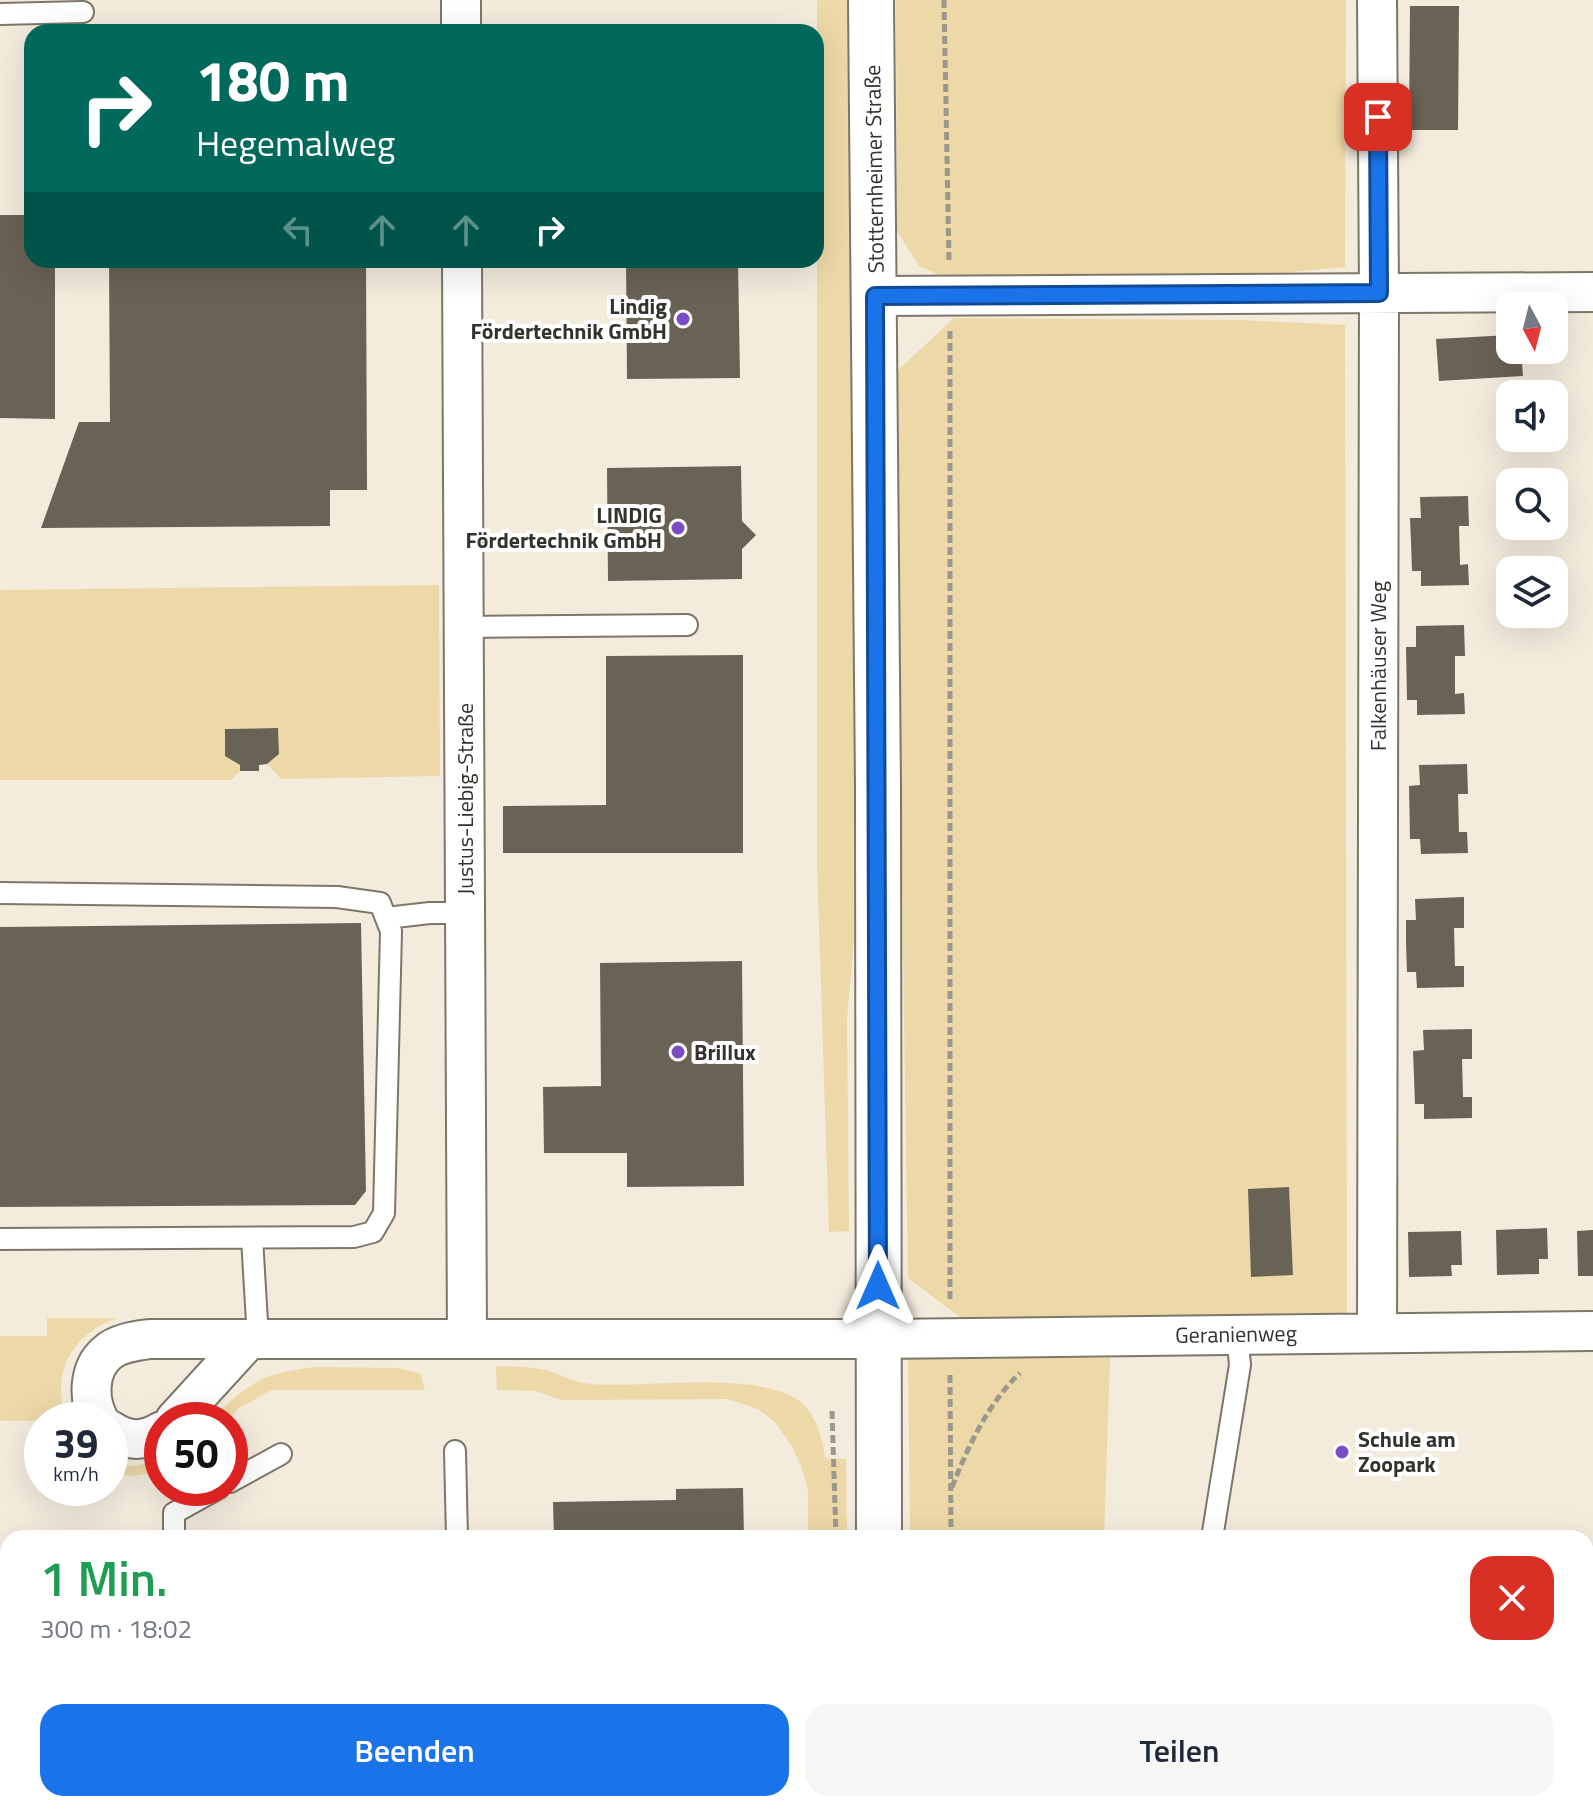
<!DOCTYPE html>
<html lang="de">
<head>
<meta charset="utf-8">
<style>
  body { margin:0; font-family:"Titillium Web",sans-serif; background:#f6f6f7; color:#1f2937; height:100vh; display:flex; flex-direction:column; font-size:30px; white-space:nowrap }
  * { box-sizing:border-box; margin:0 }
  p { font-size:26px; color:#747a83 }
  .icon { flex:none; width:44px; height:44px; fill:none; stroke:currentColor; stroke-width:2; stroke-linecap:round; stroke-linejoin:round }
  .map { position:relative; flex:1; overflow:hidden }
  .drawer { position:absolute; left:0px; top:1530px; width:1594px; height:282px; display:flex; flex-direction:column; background:#fff; border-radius:24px 24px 0 0; box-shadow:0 8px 32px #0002 }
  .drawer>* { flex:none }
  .guide { position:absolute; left:24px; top:24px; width:800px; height:244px; border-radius:24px; box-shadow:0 8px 32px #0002; background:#00695c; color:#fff; overflow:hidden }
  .needle { width:52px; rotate:173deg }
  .tools { position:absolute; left:1496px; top:292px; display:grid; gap:16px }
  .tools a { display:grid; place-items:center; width:72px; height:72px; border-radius:16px; background:#fff; box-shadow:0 8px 32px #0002; font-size:40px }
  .speed { position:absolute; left:24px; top:1402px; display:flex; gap:16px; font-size:40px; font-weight:700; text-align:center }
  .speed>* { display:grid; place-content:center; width:104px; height:104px; border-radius:50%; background:#fff; box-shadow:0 8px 32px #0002; line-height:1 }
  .speed small { font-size:20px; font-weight:400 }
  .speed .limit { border:12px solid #d22; background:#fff; color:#111 }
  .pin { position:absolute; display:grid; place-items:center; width:68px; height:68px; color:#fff; margin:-34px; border-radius:16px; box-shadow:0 4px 12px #0006 }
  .me { position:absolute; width:88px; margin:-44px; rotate:0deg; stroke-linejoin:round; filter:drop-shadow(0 0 6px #0008) }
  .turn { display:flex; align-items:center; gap:28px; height:168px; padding:0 40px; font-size:36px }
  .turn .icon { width:104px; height:104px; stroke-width:2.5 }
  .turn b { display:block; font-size:56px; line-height:68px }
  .lanes { display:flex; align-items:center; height:76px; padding:0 40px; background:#0003; justify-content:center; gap:40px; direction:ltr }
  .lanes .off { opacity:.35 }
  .round { display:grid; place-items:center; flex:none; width:84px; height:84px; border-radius:24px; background:#f6f6f7 }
  .head { display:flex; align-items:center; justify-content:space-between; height:136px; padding:0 40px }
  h1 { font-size:48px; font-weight:600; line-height:60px; color:#1e9e55 }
  .action { display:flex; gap:16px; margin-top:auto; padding:16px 40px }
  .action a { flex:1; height:92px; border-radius:24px; background:#1a73e8; color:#fff; font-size:32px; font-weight:600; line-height:92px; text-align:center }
  .action a+a { background:#f6f6f7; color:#1f2937 }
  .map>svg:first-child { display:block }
  .green { fill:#edd8a7; fill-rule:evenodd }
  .building { fill:#696356 }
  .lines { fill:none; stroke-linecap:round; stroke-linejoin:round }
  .service-casing { stroke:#7d776a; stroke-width:24 }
  .minor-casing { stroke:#7d776a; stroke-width:42 }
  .secondary-casing { stroke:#7d776a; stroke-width:48 }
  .path { stroke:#9d988d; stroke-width:5; stroke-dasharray:8 4; stroke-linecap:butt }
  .service { stroke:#fff; stroke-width:20 }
  .minor { stroke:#fff; stroke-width:38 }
  .secondary { stroke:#fff; stroke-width:44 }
  .route-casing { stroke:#114b97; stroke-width:20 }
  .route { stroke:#1a73e8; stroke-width:14 }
  .poi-dot { fill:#7b4dc5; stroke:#fff; stroke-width:3 }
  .labels { text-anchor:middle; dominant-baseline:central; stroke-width:8; stroke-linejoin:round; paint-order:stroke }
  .street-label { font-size:22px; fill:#34322c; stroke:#fff }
  .poi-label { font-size:22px; font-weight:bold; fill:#34322c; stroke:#fff; text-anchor:end }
</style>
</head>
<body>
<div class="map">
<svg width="1593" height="1811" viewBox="0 0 1593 1811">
  <rect width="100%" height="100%" fill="#f3ecdd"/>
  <!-- green -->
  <path class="green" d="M 817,0 L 848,0 L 854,574 L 854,941 L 847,1019 L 849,1231 L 829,1232 L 817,864 Z
    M 896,0 L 1346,0 L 1345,267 L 1247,276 L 946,278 L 919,266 L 897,231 Z
    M 954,318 L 1239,320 L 1345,325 L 1347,1315 L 961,1318 L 908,1278 L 894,374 ZM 1289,1188 L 1293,1275 L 1248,1189 Z
    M 439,585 L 440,776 L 281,779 L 267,764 L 279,754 L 278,728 L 225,729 L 225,756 L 240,765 L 240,771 L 231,780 L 0,780 L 0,590 Z
    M 47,1318 L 118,1318 C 73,1332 49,1374 67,1420 L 0,1421 L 0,1336 L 47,1336 Z
    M 908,1358 L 1110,1358 L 1104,1538 L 910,1538 Z
    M 496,1366 C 512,1367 529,1366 545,1370 C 561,1374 574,1383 591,1384 C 642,1389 763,1369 802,1403 C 816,1416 824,1441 825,1458 L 846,1459 L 847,1538 L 808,1538 L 808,1491 L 802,1468 L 791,1445 L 775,1422 L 758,1409 L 727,1399 L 561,1400 L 536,1391 L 497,1390 Z
    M 318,1367 L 397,1368 L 420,1373 L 425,1390 L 272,1390 L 239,1408 L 227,1420 L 211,1420 C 249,1382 264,1372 318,1367 Z
    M 110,1461 L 131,1466 L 162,1461 L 162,1471 L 133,1476 L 110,1473 Z
    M 913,1804 L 1093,1804 L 1092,1811 L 913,1811 Z"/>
  <!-- building -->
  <path class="building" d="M 1410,6 L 1459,6 L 1458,130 L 1409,130 Z
    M 0,215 L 32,215 L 32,260 L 55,260 L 55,419 L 0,418 Z
    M 109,260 L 366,260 L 367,490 L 330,490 L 330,526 L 41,528 L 79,422 L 110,422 Z
    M 626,260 L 738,260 L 740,378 L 627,379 Z
    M 1510,335 L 1510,350 L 1521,350 L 1523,376 L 1439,381 L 1436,339 Z
    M 741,466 L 742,521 L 756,535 L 742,549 L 742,579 L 608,581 L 607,468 Z
    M 1468,496 L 1469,526 L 1459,526 L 1460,565 L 1468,564 L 1469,585 L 1421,586 L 1421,571 L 1412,571 L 1411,542 L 1410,518 L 1421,518 L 1420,497 Z
    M 1464,625 L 1465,656 L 1455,656 L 1455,694 L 1464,693 L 1465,714 L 1417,715 L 1417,700 L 1407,700 L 1406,647 L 1416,647 L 1416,626 Z
    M 743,655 L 743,853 L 503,853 L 503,806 L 606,805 L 606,656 Z
    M 278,728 L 279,754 L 267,764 L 259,765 L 259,771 L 240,771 L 240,765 L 225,756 L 225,729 Z
    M 1467,764 L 1468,794 L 1458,794 L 1459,832 L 1467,832 L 1468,853 L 1421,854 L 1420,839 L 1410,839 L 1409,786 L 1420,785 L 1419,765 Z
    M 1464,897 L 1464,928 L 1454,928 L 1455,966 L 1464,966 L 1464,987 L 1417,988 L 1416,972 L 1407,972 L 1406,944 L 1406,920 L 1416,920 L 1415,899 Z
    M 361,923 L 366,1191 L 355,1205 L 0,1207 L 0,927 Z
    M 742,961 L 744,1186 L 627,1187 L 627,1153 L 544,1153 L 543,1087 L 601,1086 L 600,963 Z
    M 1472,1029 L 1472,1059 L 1462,1059 L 1463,1097 L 1472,1097 L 1472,1118 L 1424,1119 L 1424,1104 L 1415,1104 L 1413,1051 L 1424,1050 L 1423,1030 Z
    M 1289,1187 L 1293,1275 L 1251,1277 L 1248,1189 Z
    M 1547,1228 L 1548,1259 L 1539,1259 L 1539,1274 L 1497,1275 L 1496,1230 Z
    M 1593,1230 L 1593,1276 L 1578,1276 L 1577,1231 Z
    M 1461,1231 L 1462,1265 L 1451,1265 L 1452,1276 L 1409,1277 L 1408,1232 Z
    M 743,1488 L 744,1538 L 554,1538 L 553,1502 L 676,1500 L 676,1489 Z
    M 485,1804 L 725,1804 L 725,1811 L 485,1811 Z
    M 1243,1804 L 1304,1804 L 1304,1811 L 1243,1811 Z"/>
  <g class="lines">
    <!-- service casing -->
    <g class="service-casing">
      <path id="service" d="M 0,14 L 83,12
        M 464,627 L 687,625
        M 0,893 L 337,897 L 380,903 L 391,931 L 384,1213 L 373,1232 L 354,1237 L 0,1239
        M 386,918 L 430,913 L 465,913
        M 252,1238 L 258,1339
        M 455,1451 L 457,1538
        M 230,1482 L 281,1454
        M 174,1538 L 174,1513 L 219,1488
        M 1212,1538 L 1240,1365 L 1237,1334
        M 181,1804 L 181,1811
        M 462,1804 L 462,1811
        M 1193,1804 L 1193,1811"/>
    </g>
    <!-- minor casing -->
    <g class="minor-casing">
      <path id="minor" d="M 461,0 L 461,32
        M 462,260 L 467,1339
        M 875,296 L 1593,292
        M 1377,1333 L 1379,293 L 1377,0
        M 99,1420 C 88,1400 88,1369 107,1353 C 118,1343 135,1341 150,1339 L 878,1339 L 1593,1331
        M 175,1420 L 249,1339
        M 110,1430 C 128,1442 144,1442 162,1431"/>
    </g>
    <!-- secondary casing -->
    <g class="secondary-casing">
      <path id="secondary" d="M 871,0 L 878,788 L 879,1538
        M 881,1804 L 881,1811"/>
    </g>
    <!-- path -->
    <path class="path" d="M 944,0 L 949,261
      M 950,331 L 950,1301
      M 950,1375 L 951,1538
      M 832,1411 L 836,1537
      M 952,1487 C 968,1447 988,1403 1020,1373
      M 952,1804 L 952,1811"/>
    <!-- service -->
    <use href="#service" class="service"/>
    <!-- minor -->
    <use href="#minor" class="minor"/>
    <!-- secondary -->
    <use href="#secondary" class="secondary"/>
  </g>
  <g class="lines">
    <!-- route casing -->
    <g class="route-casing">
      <path id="route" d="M 878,1286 L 875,296 L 1379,293 L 1378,117"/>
    </g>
    <!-- route -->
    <use href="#route" class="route"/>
  </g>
  <!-- markers -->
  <g class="poi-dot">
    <circle cx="683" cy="319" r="8"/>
    <circle cx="678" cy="528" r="8"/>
    <circle cx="678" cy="1052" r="8"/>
    <circle cx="1342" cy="1452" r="8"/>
  </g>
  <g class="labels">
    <!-- street labels -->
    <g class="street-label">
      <text transform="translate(874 169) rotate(-91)">Stotternheimer Straße</text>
      <text transform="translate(1378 666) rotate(-90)">Falkenhäuser Weg</text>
      <text transform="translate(465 799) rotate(-90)">Justus-Liebig-Straße</text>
      <text transform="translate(1236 1334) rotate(-1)">Geranienweg</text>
    </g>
    <!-- poi labels -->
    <g class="poi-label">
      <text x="667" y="306">Lindig<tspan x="667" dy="25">Fördertechnik GmbH</tspan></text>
      <text x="662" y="515">LINDIG<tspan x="662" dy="25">Fördertechnik GmbH</tspan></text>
      <text x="694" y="1052" text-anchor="start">Brillux</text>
      <text x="1358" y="1439" text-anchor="start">Schule am<tspan x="1358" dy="25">Zoopark</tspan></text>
    </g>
  </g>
</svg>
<div class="tools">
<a><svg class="needle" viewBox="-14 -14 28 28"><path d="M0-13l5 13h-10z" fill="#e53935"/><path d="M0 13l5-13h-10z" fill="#747a83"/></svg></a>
<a><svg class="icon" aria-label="sound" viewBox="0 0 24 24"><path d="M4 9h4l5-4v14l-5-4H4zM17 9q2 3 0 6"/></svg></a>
<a><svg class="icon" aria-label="search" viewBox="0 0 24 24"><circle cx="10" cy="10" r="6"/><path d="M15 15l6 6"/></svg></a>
<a><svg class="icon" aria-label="layers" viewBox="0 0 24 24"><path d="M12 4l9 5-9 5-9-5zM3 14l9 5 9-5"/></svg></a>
</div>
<div class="speed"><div>39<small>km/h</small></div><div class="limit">50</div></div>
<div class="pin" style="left:1378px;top:117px;background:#d93025"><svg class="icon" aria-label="arrive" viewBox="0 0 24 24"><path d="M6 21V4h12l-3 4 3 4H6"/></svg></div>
<svg class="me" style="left:878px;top:1286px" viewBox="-20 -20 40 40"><path d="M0-17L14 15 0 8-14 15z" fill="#1a73e8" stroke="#fff" stroke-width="4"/></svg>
<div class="guide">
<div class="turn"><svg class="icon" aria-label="right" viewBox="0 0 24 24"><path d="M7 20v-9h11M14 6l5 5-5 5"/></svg><div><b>180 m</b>Hegemalweg</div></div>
<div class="lanes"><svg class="icon off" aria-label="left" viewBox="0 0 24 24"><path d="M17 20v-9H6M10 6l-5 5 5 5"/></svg><svg class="icon off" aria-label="ahead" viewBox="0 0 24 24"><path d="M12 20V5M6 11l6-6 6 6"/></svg><svg class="icon off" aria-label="ahead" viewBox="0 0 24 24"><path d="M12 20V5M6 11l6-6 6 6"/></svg><svg class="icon" aria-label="right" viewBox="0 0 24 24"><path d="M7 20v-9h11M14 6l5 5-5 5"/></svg></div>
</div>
<section class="drawer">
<div class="head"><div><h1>1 Min.</h1><p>300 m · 18:02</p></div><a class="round" style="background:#d93025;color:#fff"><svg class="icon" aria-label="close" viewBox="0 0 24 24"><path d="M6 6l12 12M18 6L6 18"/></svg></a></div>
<div class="action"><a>Beenden</a><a>Teilen</a></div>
</section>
</div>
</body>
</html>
